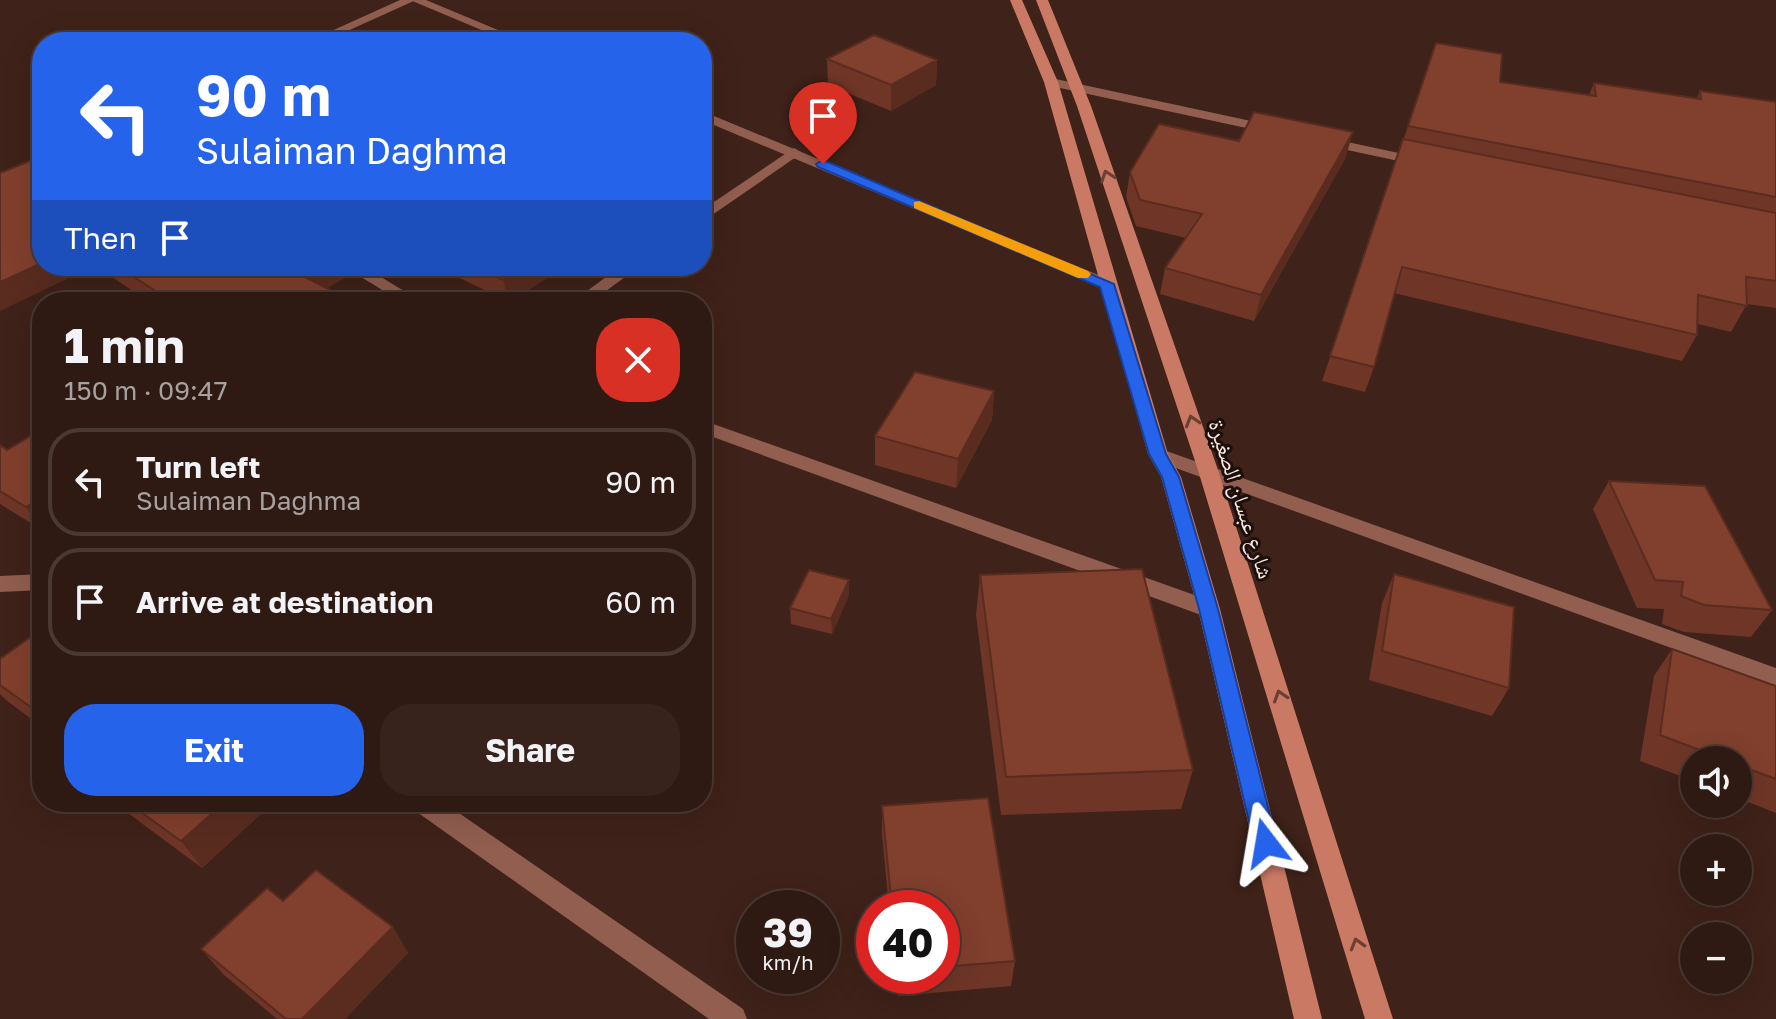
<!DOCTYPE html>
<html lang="en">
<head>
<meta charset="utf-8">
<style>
  body { margin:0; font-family:"Golos Text","Noto Naskh Arabic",sans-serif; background:#37231c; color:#f1f3f6; height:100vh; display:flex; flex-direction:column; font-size:30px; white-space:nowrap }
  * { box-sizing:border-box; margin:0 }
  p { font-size:26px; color:#a7a1a0 }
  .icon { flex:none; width:44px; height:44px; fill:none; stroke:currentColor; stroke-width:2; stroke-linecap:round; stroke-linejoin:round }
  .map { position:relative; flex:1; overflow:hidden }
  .details { position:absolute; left:32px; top:292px; width:680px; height:520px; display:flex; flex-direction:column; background:#2f1a13; border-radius:32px; box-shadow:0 8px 32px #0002,0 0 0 2px #4a3833 }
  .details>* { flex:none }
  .guide { position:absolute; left:32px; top:32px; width:680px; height:244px; border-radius:32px; box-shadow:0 8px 32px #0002,0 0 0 2px #4a3833; background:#2563eb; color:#fff; overflow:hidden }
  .buttons { position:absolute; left:1680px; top:746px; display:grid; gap:16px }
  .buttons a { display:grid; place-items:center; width:72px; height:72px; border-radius:50%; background:#2f1a13; box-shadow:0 8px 32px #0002,0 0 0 2px #4a3833; font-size:40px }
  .speed { position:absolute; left:736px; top:890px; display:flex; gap:16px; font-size:40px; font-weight:700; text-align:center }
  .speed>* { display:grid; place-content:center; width:104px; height:104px; border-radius:50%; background:#2f1a13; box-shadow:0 8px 32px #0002,0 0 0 2px #4a3833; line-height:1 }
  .speed small { font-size:20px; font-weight:400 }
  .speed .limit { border:12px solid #d22; background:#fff; color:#111 }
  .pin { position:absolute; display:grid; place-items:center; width:68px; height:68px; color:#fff; margin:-82px -34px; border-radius:50% 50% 50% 0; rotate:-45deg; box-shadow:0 0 8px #0007 }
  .pin .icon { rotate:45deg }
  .me { position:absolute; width:88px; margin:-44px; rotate:346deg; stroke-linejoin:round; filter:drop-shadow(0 0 6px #0008) }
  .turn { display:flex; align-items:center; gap:28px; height:168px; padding:0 32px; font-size:36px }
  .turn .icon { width:104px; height:104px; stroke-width:2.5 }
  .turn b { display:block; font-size:56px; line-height:68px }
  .then { display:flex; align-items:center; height:76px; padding:0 32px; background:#0003; gap:16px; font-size:30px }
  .round { display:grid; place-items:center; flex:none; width:84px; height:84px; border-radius:32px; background:#37231c }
  .overview { display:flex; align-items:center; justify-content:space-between; height:136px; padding:0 32px }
  h1 { font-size:48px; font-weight:700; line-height:60px }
  .cta { display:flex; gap:16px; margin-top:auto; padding:16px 32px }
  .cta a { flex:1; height:92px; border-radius:32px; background:#2563eb; color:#fff; font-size:32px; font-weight:700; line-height:92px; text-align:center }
  .cta a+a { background:#37231c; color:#f1f3f6 }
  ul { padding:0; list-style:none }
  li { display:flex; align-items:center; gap:24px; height:108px; margin:0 16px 12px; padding:0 16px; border:4px solid #4a3833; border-radius:32px }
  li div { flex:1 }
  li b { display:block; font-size:30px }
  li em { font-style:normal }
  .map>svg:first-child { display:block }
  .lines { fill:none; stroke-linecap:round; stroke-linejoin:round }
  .lane { fill:#915e50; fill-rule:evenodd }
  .street { fill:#915e50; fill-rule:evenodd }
  .secondary { fill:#ca7a64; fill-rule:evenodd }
  .wall { fill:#6f3627 }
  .shaded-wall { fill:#5a2c20 }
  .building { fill:#813f2d; stroke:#5a2c20; stroke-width:2 }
  .oneway { stroke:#6a3f34 }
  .route { fill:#2563eb; stroke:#184099; stroke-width:2 }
  .slow { fill:#f59e0b }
  .labels { text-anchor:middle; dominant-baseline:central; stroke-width:6; stroke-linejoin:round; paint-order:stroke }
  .street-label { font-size:22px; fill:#fce8e2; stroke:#1c0f0c }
</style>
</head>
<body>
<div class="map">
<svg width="1776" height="1019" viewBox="0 0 1776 1019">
  <rect width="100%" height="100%" fill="#3f2219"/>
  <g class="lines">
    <!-- lane -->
    <path class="lane" d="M 400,0 L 416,0 L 323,42 L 307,42 Z
      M 1051,78 L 1274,126 L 1281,130 L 1274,134 L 1046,85 L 1046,79 Z
      M 1324,137 L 1422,158 L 1429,162 L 1422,166 L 1319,144 L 1319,138 Z
      M 794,148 L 801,152 L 799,155 L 702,222 L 702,210 Z
      M 343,266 L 363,266 L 422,302 L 402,302 Z
      M 621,266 L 640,266 L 591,302 L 572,302 Z
      M 702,420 L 1217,603 L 1220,609 L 1217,615 L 1209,617 L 1201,615 L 702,433 Z
      M 42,574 L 42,590 L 0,592 L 0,576 Z
      M 411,802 L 443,802 L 743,1009 L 747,1019 L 709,1019 L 414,810 Z"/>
    <!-- street -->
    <path class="street" d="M 410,0 L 426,0 L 527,42 L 510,42 Z
      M 702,111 L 1113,281 L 1115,284 L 1107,289 L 1101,287 L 702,120 Z
      M 1158,448 L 1776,668 L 1776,686 L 1151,459 L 1148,454 Z"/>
    <!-- secondary -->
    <path class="secondary" d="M 1010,0 L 1022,0 L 1058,82 L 1168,454 L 1181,477 L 1220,609 L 1322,1019 L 1294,1019 L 1198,609 L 1161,477 L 1148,454 L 1044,82 Z
      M 1036,0 L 1048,0 L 1091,106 L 1217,467 L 1393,1019 L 1365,1019 L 1197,467 L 1077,106 Z"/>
  </g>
  <!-- wall -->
  <path class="wall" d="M 1436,43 L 1500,82 L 1589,95 L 1594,83 L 1697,98 L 1700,91 L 1776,102 L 1776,308 L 1747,304 L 1731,332 L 1698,324 L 1697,335 L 1682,361 L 1394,293 L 1374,367 L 1365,392 L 1322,381 Z
    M 827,59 L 937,60 L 936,85 L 891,111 L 828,85 Z
    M 1239,141 L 1346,157 L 1254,321 L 1160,294 L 1165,268 L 1186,238 L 1136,226 L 1126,197 L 1130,172 Z
    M 96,266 L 348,266 L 351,274 L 327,288 L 354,302 L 149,302 Z
    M 434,266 L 565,266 L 510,302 Z
    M 994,391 L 992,420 L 956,488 L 875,465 L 875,436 Z
    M 42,429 L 42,530 L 0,504 L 0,445 L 7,450 Z
    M 1609,481 L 1772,610 L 1751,637 L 1684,632 L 1662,624 L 1664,609 L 1637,608 L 1593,509 Z
    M 1394,574 L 1509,688 L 1492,716 L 1369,680 L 1382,603 Z
    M 980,575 L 1193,770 L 1181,809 L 1001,815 L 976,615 Z
    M 849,580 L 849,595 L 832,634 L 791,624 L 790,608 Z
    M 42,629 L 42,727 L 6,700 L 0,694 L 0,659 Z
    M 1672,649 L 1776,686 L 1776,813 L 1738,798 L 1738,760 L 1694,760 L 1694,781 L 1640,761 L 1654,676 Z
    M 113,802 L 274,802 L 202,868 Z
    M 882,806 L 1015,961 L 1011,986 L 898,996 L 896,976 L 942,976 L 942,908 L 889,908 L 882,834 Z
    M 283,901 L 393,927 L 408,953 L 345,1019 L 277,1019 L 223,974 L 201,949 Z"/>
  <!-- shaded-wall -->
  <path class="shaded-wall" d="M 937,60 L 936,85 L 891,111 L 891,85 Z
    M 1353,132 L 1346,157 L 1254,321 L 1261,295 Z
    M 42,263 L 42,266 L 94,266 L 0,311 L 0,282 Z
    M 318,266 L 348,266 L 351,274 L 310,298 L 301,275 Z
    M 526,266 L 565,266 L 509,302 L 503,280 Z
    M 994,391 L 992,420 L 956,488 L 958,459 Z
    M 42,497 L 42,530 L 26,507 Z
    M 849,580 L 849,595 L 832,634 L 831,619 Z
    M 225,802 L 274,802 L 202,868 L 181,841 Z
    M 393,927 L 408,953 L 345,1019 L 302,1019 Z"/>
  <!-- building -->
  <path class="building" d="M 874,35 L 937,60 L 891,85 L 827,59 Z
    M 1436,43 L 1502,54 L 1500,82 L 1596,96 L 1594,83 L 1701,99 L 1700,91 L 1776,102 L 1776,197 L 1408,126 Z
    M 1254,112 L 1353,132 L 1261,295 L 1165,268 L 1202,214 L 1140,200 L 1130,172 L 1159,124 L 1239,141 Z
    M 1403,139 L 1776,213 L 1776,281 L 1746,277 L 1747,306 L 1698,295 L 1697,335 L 1402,267 L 1374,367 L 1330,356 Z
    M 42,156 L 42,263 L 0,282 L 0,173 Z
    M 117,266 L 318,266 L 301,275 L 354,302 L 157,302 L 151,299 L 160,294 Z
    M 473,266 L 526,266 L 503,280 Z
    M 915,372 L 994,391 L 958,459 L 875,436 Z
    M 42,429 L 42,497 L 26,507 L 0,491 L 0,445 L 7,450 Z
    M 1609,481 L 1705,486 L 1772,610 L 1704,605 L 1681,596 L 1683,582 L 1655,580 Z
    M 1142,569 L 1193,770 L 1006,777 L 980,575 Z
    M 809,570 L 849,580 L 831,619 L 790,608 Z
    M 1394,574 L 1514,607 L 1509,688 L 1382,651 Z
    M 42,629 L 42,715 L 0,685 L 0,659 Z
    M 1672,649 L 1776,686 L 1776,779 L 1738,765 L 1738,760 L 1726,760 L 1660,735 Z
    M 988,798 L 1015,961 L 942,967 L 942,908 L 892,908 L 882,806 Z
    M 127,802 L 225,802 L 181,841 Z
    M 316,870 L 393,927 L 302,1019 L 286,1019 L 201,949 L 267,888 L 283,901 Z"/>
  <!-- one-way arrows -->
  <defs><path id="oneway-chevron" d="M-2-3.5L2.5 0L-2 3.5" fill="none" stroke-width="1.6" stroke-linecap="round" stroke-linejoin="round" transform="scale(2)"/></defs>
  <g class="oneway">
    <use href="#oneway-chevron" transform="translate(1107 176) rotate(-109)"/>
    <use href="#oneway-chevron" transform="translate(1192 421) rotate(-107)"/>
    <use href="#oneway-chevron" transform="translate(1280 696) rotate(-108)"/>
    <use href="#oneway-chevron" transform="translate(1357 944) rotate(-106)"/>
  </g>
  <!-- route -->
  <path class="route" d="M 823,160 L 1114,284 L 1166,454 L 1179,477 L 1218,609 L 1277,843 L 1274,851 L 1266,854 L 1257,851 L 1254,843 L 1199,609 L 1162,477 L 1149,454 L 1100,287 L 818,167 L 816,164 Z"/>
  <!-- slow -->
  <path class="slow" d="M 919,201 L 1088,271 L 1091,274 L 1088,278 L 1078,278 L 914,208 L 914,202 Z"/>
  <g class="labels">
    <!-- street labels -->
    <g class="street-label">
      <text transform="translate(1242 499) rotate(72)">شارع عبسان الصغيرة</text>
    </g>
  </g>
</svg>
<div class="buttons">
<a><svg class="icon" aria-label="sound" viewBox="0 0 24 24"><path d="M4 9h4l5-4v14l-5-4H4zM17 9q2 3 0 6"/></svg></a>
<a>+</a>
<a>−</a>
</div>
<div class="speed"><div>39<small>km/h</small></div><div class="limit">40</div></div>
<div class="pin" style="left:823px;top:164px;background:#d93025"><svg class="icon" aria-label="arrive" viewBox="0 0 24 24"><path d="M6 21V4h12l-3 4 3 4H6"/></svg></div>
<svg class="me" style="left:1266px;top:843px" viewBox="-20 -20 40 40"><path d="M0-17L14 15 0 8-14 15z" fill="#2563eb" stroke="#fff" stroke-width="4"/></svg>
<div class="guide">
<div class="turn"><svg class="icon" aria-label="left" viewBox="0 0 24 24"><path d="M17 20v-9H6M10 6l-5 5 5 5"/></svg><div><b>90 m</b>Sulaiman Daghma</div></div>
<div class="then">Then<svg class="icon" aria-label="arrive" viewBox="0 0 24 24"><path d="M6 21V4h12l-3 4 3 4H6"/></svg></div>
</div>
<section class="details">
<div class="overview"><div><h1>1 min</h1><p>150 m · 09:47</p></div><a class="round" style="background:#d93025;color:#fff"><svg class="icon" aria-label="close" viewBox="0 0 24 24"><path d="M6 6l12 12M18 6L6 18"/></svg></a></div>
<ul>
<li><svg class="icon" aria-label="left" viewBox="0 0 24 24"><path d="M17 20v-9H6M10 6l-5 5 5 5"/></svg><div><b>Turn left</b><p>Sulaiman Daghma</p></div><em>90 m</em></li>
<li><svg class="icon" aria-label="arrive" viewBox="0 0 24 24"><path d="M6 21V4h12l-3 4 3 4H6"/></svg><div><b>Arrive at destination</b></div><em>60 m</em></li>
</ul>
<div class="cta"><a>Exit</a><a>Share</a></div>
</section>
</div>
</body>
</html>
